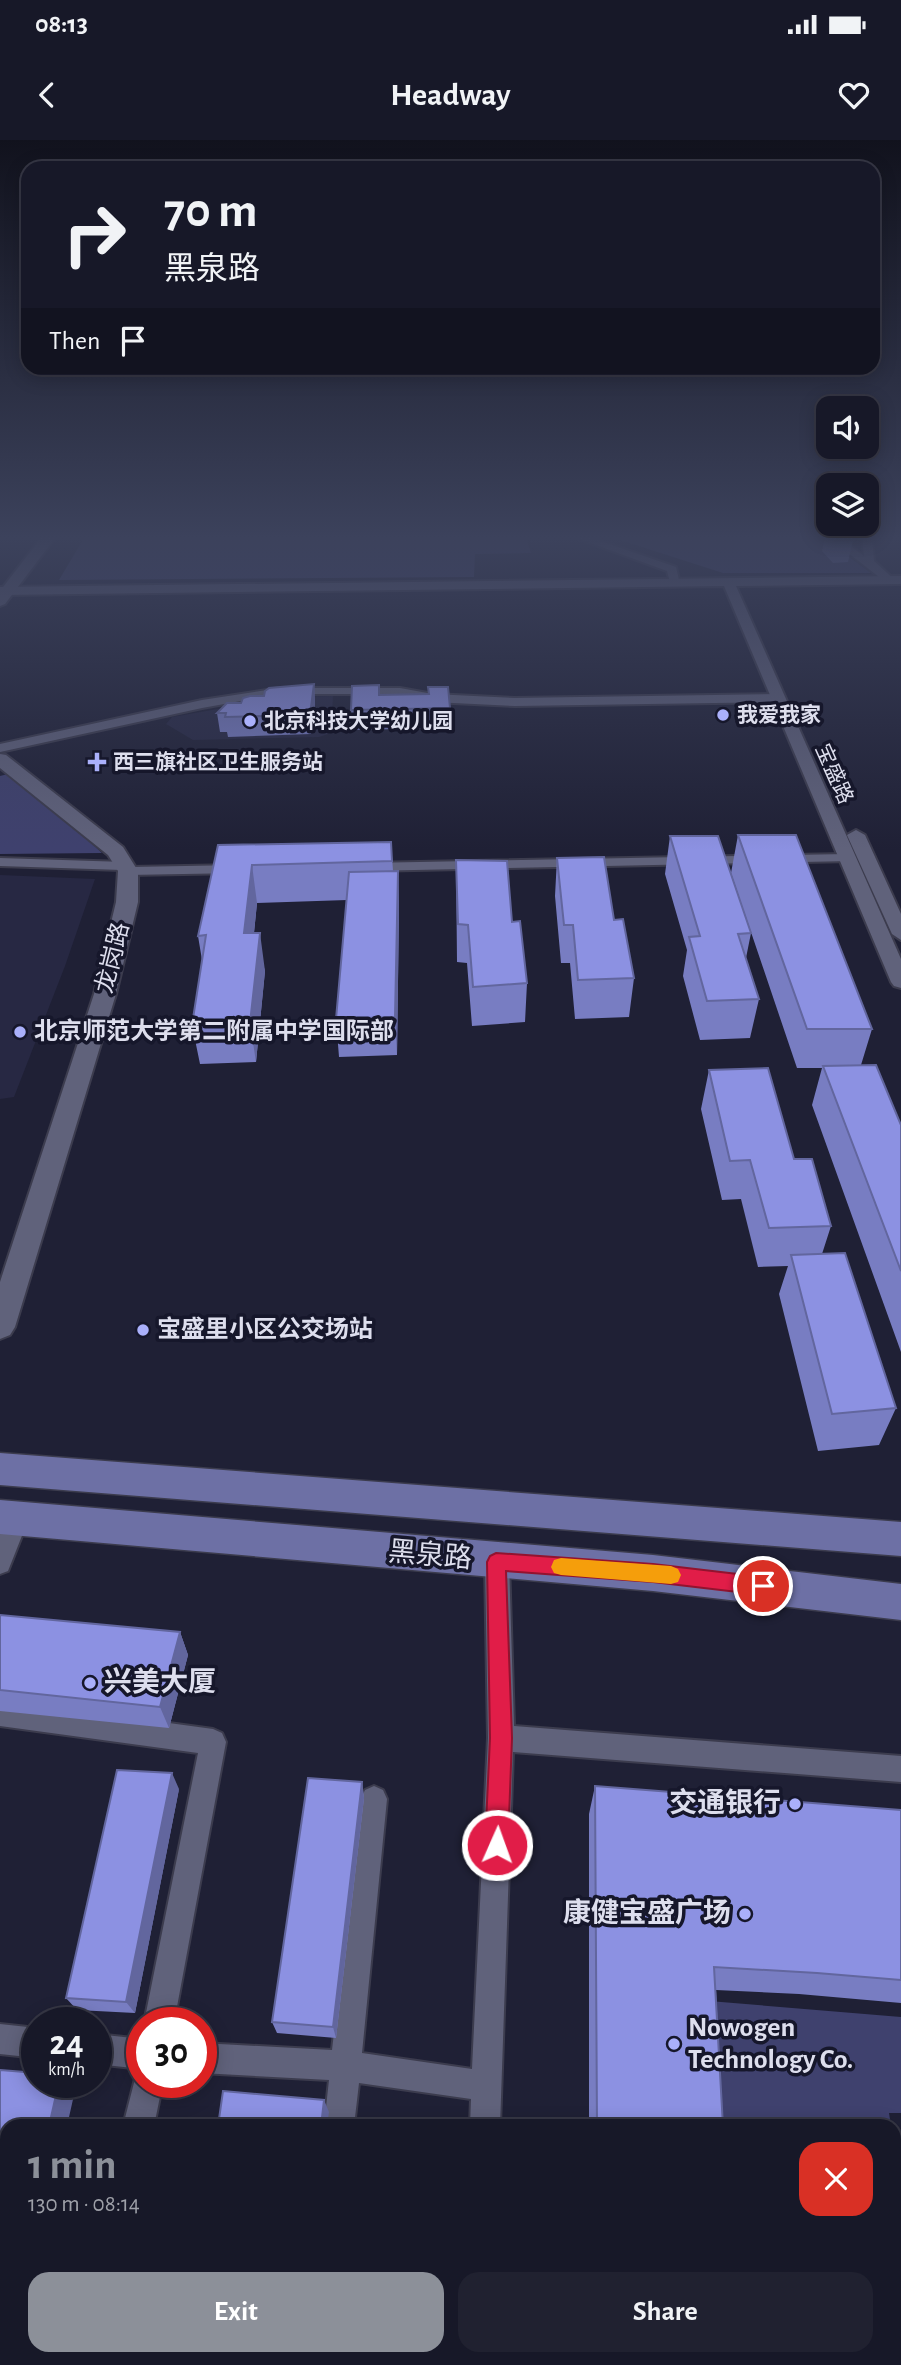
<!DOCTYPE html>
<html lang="en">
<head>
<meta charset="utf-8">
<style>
  body { margin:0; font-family:"Alegreya Sans","Noto Sans SC",sans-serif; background:#202130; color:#f1f3f6; height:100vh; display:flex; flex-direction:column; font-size:26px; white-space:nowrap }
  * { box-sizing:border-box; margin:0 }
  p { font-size:23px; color:#9ea0a8 }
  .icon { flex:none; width:38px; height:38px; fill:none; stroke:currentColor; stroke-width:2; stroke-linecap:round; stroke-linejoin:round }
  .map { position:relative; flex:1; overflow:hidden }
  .panel { position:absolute; left:0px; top:1979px; width:901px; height:247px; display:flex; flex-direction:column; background:#171828; border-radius:21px 21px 0 0; box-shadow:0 4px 18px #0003,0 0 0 2px #363745 }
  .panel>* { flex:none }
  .hud { position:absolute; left:21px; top:21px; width:859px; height:214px; border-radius:21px; box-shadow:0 4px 18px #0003,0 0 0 2px #363745; background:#171828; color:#f1f3f6; overflow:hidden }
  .buttons { position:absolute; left:816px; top:256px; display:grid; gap:14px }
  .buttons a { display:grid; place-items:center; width:63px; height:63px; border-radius:14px; background:#171828; box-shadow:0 4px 18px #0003,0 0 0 2px #363745; font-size:35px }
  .speed { position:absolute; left:21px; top:1867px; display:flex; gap:14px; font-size:35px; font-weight:700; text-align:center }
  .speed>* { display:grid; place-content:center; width:91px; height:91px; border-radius:50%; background:#171828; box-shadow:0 4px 18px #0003,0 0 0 2px #363745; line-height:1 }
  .speed small { font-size:18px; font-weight:400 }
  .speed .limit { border:10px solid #d22; background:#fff; color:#111 }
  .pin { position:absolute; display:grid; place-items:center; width:60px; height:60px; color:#fff; margin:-30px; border:4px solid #fff; border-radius:50%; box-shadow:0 2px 7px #0007 }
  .me { position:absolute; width:77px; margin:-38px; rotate:2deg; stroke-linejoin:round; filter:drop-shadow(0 0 5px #0008) }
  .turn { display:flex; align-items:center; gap:24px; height:147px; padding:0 28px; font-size:32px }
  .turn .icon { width:91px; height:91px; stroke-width:2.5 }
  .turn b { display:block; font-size:49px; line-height:60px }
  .then { display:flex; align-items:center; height:66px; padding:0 28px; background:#0003; gap:14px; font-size:26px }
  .round { display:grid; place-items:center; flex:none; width:74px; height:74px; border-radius:21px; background:#202130 }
  .headline { display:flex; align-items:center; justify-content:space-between; height:119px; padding:0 28px }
  h1 { font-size:42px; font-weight:700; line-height:52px; color:#8c9099 }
  .cta { display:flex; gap:14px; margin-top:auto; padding:14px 28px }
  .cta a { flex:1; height:80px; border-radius:21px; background:#8c9099; color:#fff; font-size:28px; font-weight:700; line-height:80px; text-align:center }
  .cta a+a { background:#202130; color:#f1f3f6 }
  .status { display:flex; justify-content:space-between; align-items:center; height:49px; padding:0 35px; background:#171828; direction:ltr }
  .status svg { height:19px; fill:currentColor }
  header { display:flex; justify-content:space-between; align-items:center; height:91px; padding:0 28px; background:#171828; font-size:32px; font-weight:700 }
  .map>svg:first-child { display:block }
  .built { fill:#272843 }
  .green { fill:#3f416e }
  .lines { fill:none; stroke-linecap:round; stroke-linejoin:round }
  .minor-casing { stroke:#3c3c4e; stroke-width:4 }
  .tertiary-casing { stroke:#3c3c4e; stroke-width:4 }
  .secondary-casing { stroke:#3c3c4e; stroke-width:4 }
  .primary-casing { stroke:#3c3c4e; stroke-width:3 }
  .minor { fill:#60627b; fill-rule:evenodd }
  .tertiary { fill:#60627b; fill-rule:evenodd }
  .secondary { fill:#60627b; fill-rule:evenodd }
  .primary { fill:#6d70a5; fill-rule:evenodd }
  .wall { fill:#787dc2 }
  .shaded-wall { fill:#62669e }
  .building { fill:#8c91e2; stroke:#62669e; stroke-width:2 }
  .route { fill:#e11d48; stroke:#92132f; stroke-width:2 }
  .slow { fill:#f59e0b }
  .poi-dot { fill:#aab0fb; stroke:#16172b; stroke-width:2.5 }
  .labels { text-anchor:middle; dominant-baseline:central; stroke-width:7; stroke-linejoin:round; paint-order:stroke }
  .far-poi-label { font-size:21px; font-weight:bold; fill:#dddeed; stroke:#16172b; text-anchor:start }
  .far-street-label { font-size:21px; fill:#dddeed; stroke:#16172b }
  .street-label { font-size:24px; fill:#dddeed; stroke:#16172b }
  .poi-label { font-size:24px; font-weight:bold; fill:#dddeed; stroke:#16172b; text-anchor:start }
  .near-street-label { font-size:28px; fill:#dddeed; stroke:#16172b }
  .near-poi-label { font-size:28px; font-weight:bold; fill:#dddeed; stroke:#16172b; text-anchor:start }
</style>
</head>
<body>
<div class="status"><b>08:13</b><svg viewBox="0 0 49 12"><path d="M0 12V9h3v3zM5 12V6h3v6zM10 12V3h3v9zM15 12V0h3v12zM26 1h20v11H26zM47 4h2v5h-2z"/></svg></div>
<header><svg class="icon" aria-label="back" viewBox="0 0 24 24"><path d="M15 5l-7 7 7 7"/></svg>Headway<svg class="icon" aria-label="heart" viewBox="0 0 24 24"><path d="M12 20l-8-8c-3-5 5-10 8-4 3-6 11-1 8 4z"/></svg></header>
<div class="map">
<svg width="901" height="2225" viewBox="0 0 901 2225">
  <rect width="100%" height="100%" fill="#1f2035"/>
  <!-- built -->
  <path class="built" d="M 333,556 L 331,593 L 319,597 L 193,600 L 166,584 L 172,577 L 285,557 Z
    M 0,735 L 95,739 L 65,826 L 14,957 L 0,959 Z"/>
  <!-- green -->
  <path class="green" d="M 84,398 L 526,398 L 531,413 L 475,414 L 474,437 L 59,440 Z
    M 614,398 L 824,398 L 871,433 L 723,433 Z
    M 8,634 L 57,671 L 102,713 L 0,714 L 0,636 Z
    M 709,1861 L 901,1877 L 901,1973 L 889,1973 L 891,1986 L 716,1986 Z
    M 894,2013 L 901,2067 L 901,2163 L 894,2163 Z"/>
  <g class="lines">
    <!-- minor casing -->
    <g class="minor-casing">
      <path id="minor" d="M 577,398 L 592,398 L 676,427 L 680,444 L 671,446 L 667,431 Z
        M 829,398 L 840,398 L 864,416 L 862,398 L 872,398 L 874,421 L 897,442 L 888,444 Z
        M 280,548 L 400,548 L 433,554 L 515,558 L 778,554 L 784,558 L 778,562 L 515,566 L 433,562 L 400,554 L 280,554 L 202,568 L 0,612 L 0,604 L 202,560 Z
        M 848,714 L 855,718 L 853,721 L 367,731 L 360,727 L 367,723 Z
        M 0,718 L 125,722 L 131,727 L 239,725 L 246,729 L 239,733 L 128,735 L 123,734 L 122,730 L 0,726 Z
        M 18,1368 L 26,1371 L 29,1378 L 8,1431 L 0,1434 L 0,1394 L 10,1371 Z
        M 497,1411 L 505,1414 L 509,1422 L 514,1586 L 901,1616 L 901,1642 L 513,1612 L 500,1986 L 470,1986 L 471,1959 L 359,1943 L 354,1986 L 324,1986 L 329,1940 L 201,1933 L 201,1903 L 332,1910 L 361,1659 L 365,1650 L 374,1646 L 383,1650 L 387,1659 L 362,1913 L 472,1929 L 488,1598 L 485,1422 L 489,1414 Z
        M 0,1560 L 213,1589 L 222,1593 L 226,1602 L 174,1883 L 144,1883 L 198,1613 L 0,1586 Z
        M 0,1884 L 37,1888 L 37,1918 L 0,1914 Z
        M 96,1894 L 142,1899 L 142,1929 L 96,1924 Z
        M 142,1929 L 142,1942 L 163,1942 L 154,1986 L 123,1986 L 137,1931 Z
        M 71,2219 L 105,2219 L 104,2225 L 70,2225 Z
        M 296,2219 L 330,2219 L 329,2225 L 295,2225 Z
        M 460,2219 L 494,2219 L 494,2225 L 460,2225 Z"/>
    </g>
    <!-- tertiary casing -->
    <g class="tertiary-casing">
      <path id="tertiary" d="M 901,436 L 901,444 L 736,446 L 901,819 L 901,848 L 894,846 L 891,842 L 724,446 L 0,455 L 0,447 Z
        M 856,690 L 865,695 L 901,774 L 901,800 L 892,794 L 847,695 Z"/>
    </g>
    <!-- secondary casing -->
    <g class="secondary-casing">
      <path id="secondary" d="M 41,398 L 55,398 L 5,464 L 0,466 L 0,451 Z
        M 0,614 L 6,615 L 123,707 L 138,731 L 138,762 L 116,854 L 15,1187 L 10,1195 L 0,1199 L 0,1142 L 94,854 L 116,762 L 118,731 L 108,715 L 0,628 Z"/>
    </g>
    <!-- primary casing -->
    <g class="primary-casing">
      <path id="primary" d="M 0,1313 L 901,1382 L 901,1416 L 0,1345 Z
        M 0,1360 L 653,1415 L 901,1444 L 901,1480 L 653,1451 L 0,1394 Z"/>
    </g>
    <!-- minor -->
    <use href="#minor" class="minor"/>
    <!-- tertiary -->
    <use href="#tertiary" class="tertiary"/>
    <!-- secondary -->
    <use href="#secondary" class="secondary"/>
    <!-- primary -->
    <use href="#primary" class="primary"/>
  </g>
  <!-- wall -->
  <path class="wall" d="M 825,398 L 851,398 L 853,400 L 848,422 L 833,423 L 822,411 Z
    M 314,544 L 315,563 L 311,594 L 228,597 L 227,592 L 220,592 L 217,573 L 264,556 Z
    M 429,554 L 450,568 L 450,588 L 353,590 L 351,570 L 380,555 Z
    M 738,695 L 872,889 L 861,925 L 901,985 L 901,1212 L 812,965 L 822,928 L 797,928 L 731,733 Z
    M 670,696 L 751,793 L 746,818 L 759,859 L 750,898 L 700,900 L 683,836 L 687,810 L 665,734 Z
    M 391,702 L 393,731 L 398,731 L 399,769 L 397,915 L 339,917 L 336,879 L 347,760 L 257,763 L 254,793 L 265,831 L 256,922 L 200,924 L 192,885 L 202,820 L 198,796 L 218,705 Z
    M 557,718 L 614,780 L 634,838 L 629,877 L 575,879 L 570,823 L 561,823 L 555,756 Z
    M 456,720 L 512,782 L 527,843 L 525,882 L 472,886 L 467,823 L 457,822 Z
    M 709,930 L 794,1019 L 831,1086 L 822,1114 L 896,1268 L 879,1305 L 818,1311 L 779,1154 L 788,1126 L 758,1127 L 741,1059 L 722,1060 L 701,969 Z
    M 0,1475 L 180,1492 L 188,1515 L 169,1588 L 0,1571 Z
    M 362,1642 L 364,1658 L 336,1898 L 277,1893 L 272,1882 Z
    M 595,1646 L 901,1670 L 901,1863 L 799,1854 L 716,1850 L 723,1986 L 589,1986 L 589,1674 Z
    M 179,1649 L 135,1873 L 77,1870 L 66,1858 Z"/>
  <!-- shaded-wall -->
  <path class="shaded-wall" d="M 314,544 L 315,563 L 311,594 L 310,575 Z
    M 252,725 L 257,763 L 250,831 L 244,793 Z
    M 398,731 L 399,769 L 397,915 L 395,877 Z
    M 260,793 L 265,831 L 256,922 L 250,883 Z
    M 180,1492 L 188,1515 L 169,1588 L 160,1567 Z
    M 172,1633 L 179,1649 L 135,1873 L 126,1862 Z
    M 362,1642 L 364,1658 L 336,1898 L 333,1887 Z
    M 59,1942 L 71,1942 L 76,1946 L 67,1986 L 49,1986 Z
    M 324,1960 L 329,1972 L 327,1986 L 321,1986 Z
    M 7,2173 L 7,2219 L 16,2219 L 15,2225 L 0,2225 L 0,2204 Z
    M 293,2219 L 300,2219 L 299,2225 L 292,2225 Z"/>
  <!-- building -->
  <path class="building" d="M 836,398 L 851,398 L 853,400 L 838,401 Z
    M 314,544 L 310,575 L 225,577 L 226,573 L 217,573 L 227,563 L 241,563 L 243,558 L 250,556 L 264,556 L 265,551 L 269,548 Z
    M 379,545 L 379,555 L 429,554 L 428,547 L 448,547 L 450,568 L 351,570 L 352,546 Z
    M 738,695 L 796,695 L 872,889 L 807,889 Z
    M 670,696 L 718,696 L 751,793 L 738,794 L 759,859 L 707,861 L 689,797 L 700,796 Z
    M 391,702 L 392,721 L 252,725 L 244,793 L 260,793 L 250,883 L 192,885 L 206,795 L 198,796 L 218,705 Z
    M 604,717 L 614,780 L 623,779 L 634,838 L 578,840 L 573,785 L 564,785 L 557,718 Z
    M 456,720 L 507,721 L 512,782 L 520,781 L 527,843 L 473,847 L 468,785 L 458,784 Z
    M 398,731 L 395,877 L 336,879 L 349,732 Z
    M 876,925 L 901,985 L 901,1131 L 823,926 Z
    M 768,928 L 794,1019 L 812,1019 L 831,1086 L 769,1088 L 750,1020 L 730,1021 L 709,930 Z
    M 845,1113 L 896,1268 L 832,1274 L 791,1115 Z
    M 0,1475 L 180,1492 L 160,1567 L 0,1550 Z
    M 117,1630 L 172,1633 L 126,1862 L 66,1858 Z
    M 308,1638 L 362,1642 L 333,1887 L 272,1882 Z
    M 595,1646 L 901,1670 L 901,1840 L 817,1833 L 714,1827 L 723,1986 L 597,1986 Z
    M 0,1930 L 37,1933 L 37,1942 L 59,1942 L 49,1986 L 7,1986 L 7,2173 L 0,2204 Z
    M 223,1951 L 324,1960 L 321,1986 L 218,1986 Z
    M 180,2219 L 293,2219 L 292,2225 L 179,2225 Z"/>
  <!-- sky -->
  <linearGradient id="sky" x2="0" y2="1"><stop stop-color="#11121d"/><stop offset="0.56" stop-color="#3c425c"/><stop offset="1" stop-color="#3c425c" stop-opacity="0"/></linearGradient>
  <rect width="901" height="710" fill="url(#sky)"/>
  <!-- route -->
  <path class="route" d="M 496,1413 L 653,1424 L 763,1437 L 770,1440 L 773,1446 L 770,1453 L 763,1455 L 653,1442 L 506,1431 L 512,1598 L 508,1705 L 505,1713 L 497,1716 L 489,1713 L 485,1705 L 490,1598 L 487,1422 L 490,1416 Z"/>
  <!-- slow -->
  <path class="slow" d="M 561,1418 L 671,1426 L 678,1429 L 681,1435 L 678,1442 L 671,1444 L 561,1435 L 554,1433 L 551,1427 L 554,1420 Z"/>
  <!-- markers -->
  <g class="poi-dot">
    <circle cx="723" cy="575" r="7"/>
    <circle cx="250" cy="581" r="7"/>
    <path d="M93.5 611.5h7v7h7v7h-7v7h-7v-7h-7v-7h7z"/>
    <circle cx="20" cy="892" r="7"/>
    <circle cx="143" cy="1190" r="7"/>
    <circle cx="90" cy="1543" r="7"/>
    <circle cx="795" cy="1664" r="7"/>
    <circle cx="745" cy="1774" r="7"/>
    <circle cx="674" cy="1904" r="7"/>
  </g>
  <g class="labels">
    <!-- far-poi labels -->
    <g class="far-poi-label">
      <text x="737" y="575">我爱我家</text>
      <text x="264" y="581">北京科技大学幼儿园</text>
      <text x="113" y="622">西三旗社区卫生服务站</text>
    </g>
    <!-- far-street labels -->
    <g class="far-street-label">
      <text transform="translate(834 634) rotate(66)">宝盛路</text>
    </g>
    <!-- street labels -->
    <g class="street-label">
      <text transform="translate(113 818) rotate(-76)">龙岗路</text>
    </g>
    <!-- poi labels -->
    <g class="poi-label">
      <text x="34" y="892">北京师范大学第二附属中学国际部</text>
      <text x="157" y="1190">宝盛里小区公交场站</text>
    </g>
    <!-- near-street labels -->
    <g class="near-street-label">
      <text transform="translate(430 1416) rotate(5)">黑泉路</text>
    </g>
    <!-- near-poi labels -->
    <g class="near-poi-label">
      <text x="104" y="1543">兴美大厦</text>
      <text x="781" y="1664" text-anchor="end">交通银行</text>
      <text x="731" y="1774" text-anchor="end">康健宝盛广场</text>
      <text x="688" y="1888">Nowogen<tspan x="688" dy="32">Technology Co.</tspan></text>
    </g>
  </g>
</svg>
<div class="buttons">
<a><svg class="icon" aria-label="sound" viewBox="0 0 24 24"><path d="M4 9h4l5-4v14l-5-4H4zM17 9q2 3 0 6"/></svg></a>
<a><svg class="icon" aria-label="layers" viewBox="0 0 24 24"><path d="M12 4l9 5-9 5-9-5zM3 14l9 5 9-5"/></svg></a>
</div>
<div class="speed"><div>24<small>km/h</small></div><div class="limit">30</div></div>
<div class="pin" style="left:763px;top:1446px;background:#d93025"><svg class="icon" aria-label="arrive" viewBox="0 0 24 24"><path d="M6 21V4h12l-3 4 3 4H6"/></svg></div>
<svg class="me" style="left:497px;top:1705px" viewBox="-20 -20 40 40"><circle r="17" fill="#e11d48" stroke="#fff" stroke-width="3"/><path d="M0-11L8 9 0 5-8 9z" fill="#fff"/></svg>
<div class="hud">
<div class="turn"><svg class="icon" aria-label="right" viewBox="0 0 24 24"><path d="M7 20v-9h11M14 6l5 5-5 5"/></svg><div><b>70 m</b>黑泉路</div></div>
<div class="then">Then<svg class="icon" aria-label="arrive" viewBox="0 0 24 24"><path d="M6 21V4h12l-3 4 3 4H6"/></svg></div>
</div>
<section class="panel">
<div class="headline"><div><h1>1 min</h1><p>130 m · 08:14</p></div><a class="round" style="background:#d93025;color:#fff"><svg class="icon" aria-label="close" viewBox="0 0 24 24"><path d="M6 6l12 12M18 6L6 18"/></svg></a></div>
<div class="cta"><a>Exit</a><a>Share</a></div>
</section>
</div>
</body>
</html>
